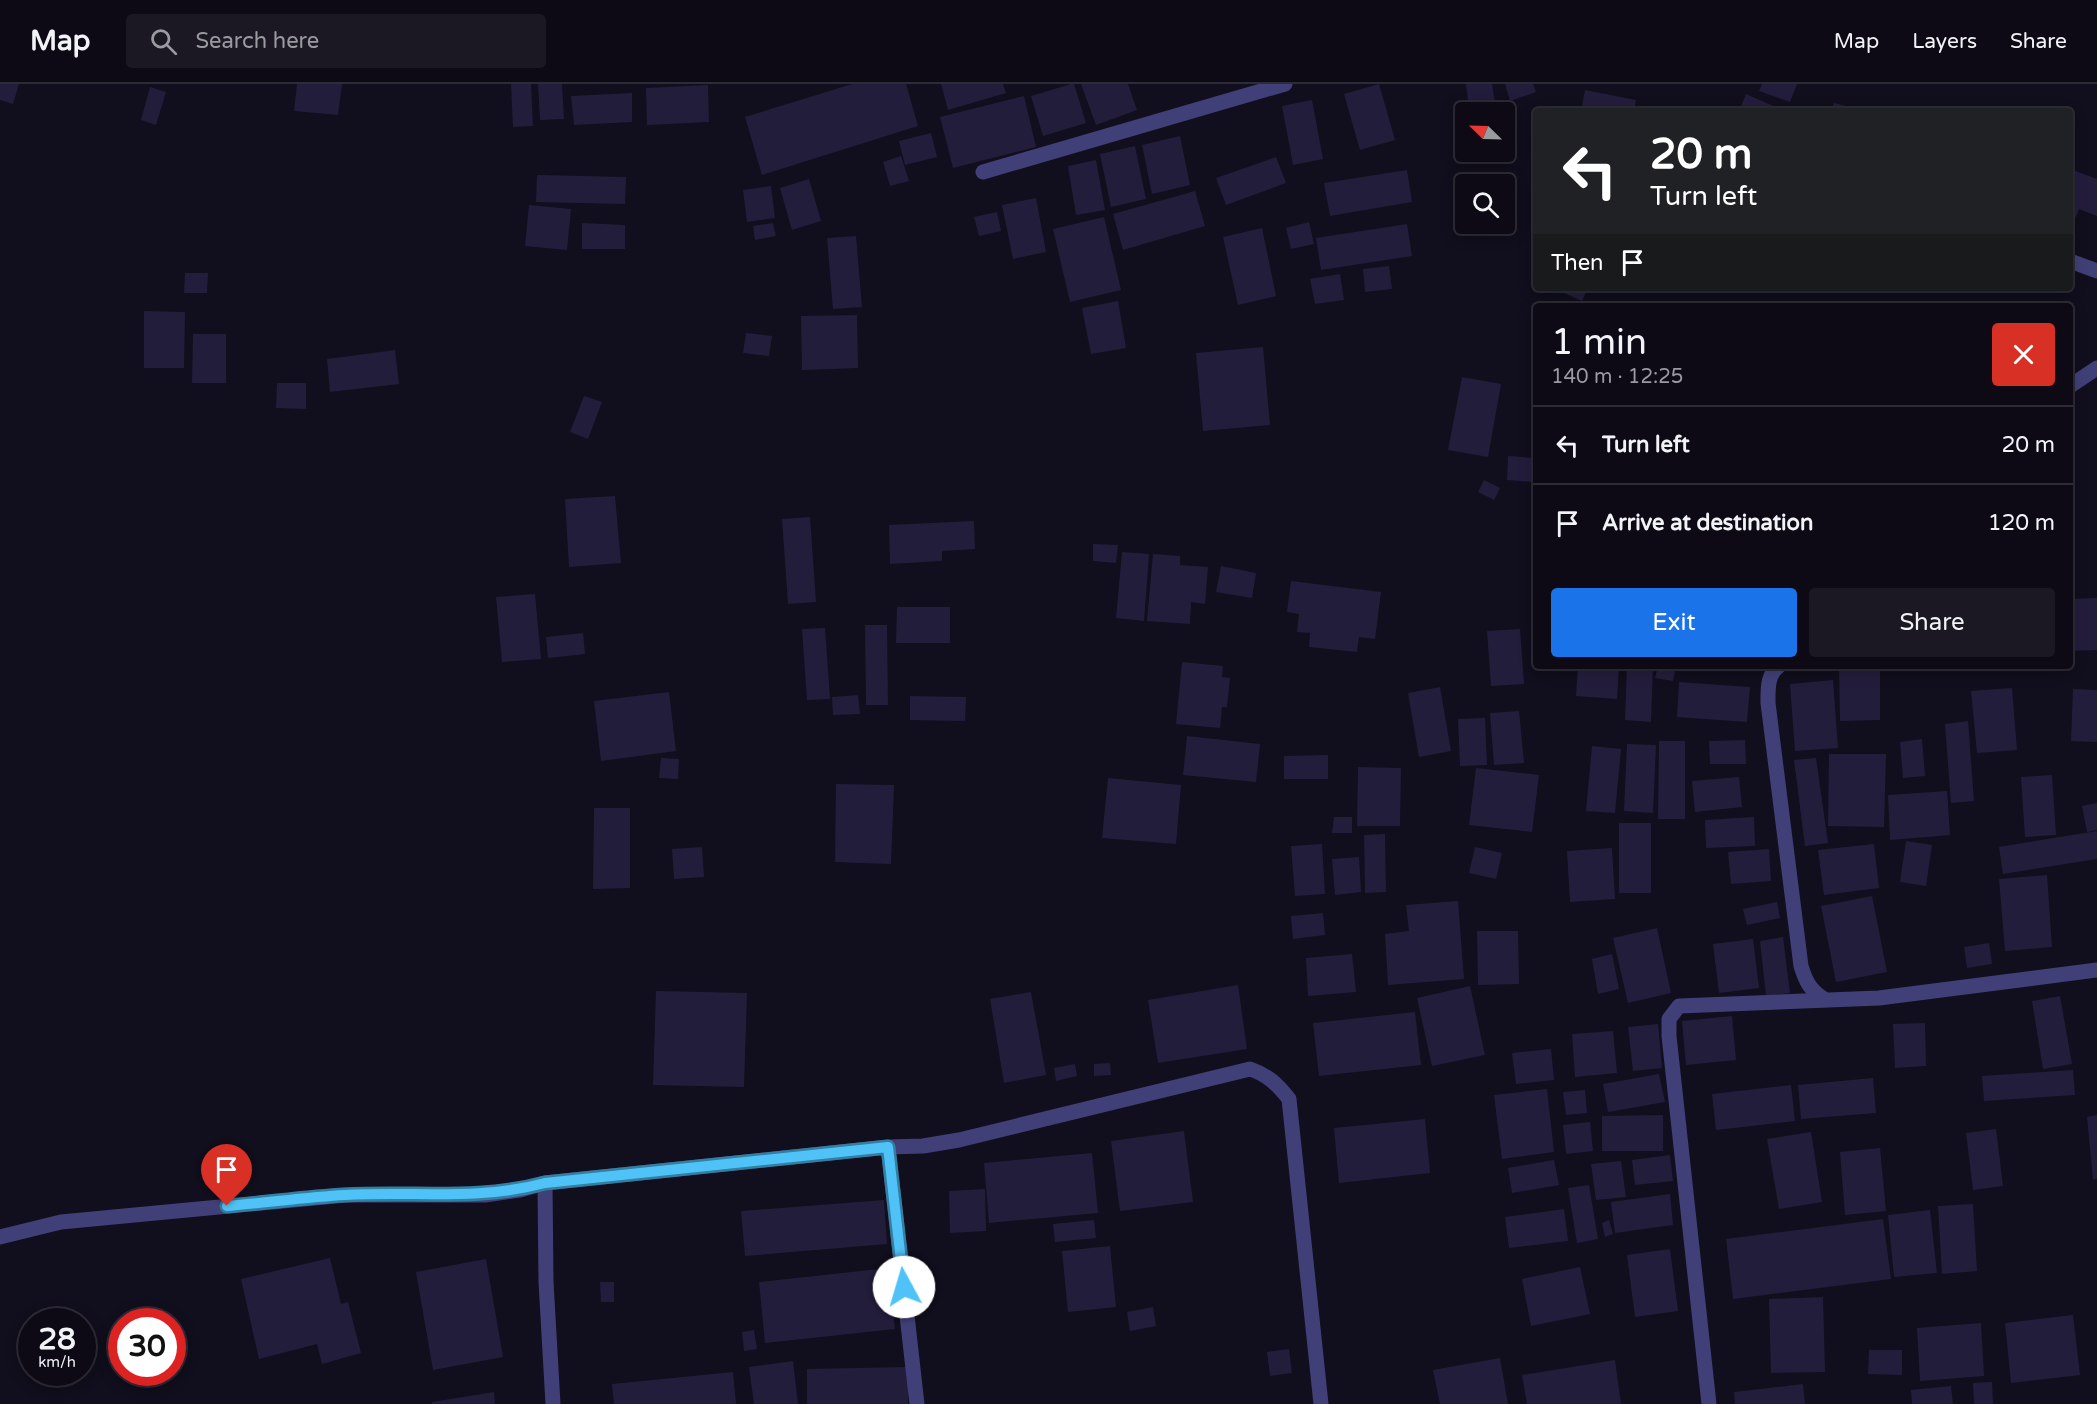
<!DOCTYPE html>
<html lang="en">
<head>
<meta charset="utf-8">
<style>
  body { margin:0; font-family:"Varela Round",sans-serif; background:#1b1823; color:#f1f3f6; height:100vh; display:flex; flex-direction:column; font-size:22px; white-space:nowrap }
  * { box-sizing:border-box; margin:0 }
  p { font-size:20px; color:#9a9aa1 }
  .icon { flex:none; width:33px; height:33px; fill:none; stroke:currentColor; stroke-width:2; stroke-linecap:round; stroke-linejoin:round }
  .map { position:relative; flex:1; overflow:hidden }
  .panel { position:absolute; left:1533px; top:219px; width:540px; height:366px; display:flex; flex-direction:column; background:#0d0a16; border-radius:6px; box-shadow:0 3px 15px #0003,0 0 0 2px #2d2b35 }
  .panel>* { flex:none }
  .banner { position:absolute; left:1533px; top:24px; width:540px; height:183px; border-radius:6px; box-shadow:0 3px 15px #0003,0 0 0 2px #2d2b35; background:#202124; color:#fff; overflow:hidden }
  .needle { width:39px; rotate:293deg }
  .tools { position:absolute; left:1455px; top:18px; display:grid; gap:12px }
  .tools a { display:grid; place-items:center; width:60px; height:60px; border-radius:6px; background:#0d0a16; box-shadow:0 3px 15px #0003,0 0 0 2px #2d2b35; font-size:30px }
  .speed { position:absolute; left:18px; top:1224px; display:flex; gap:12px; font-size:30px; font-weight:700; text-align:center }
  .speed>* { display:grid; place-content:center; width:78px; height:78px; border-radius:50%; background:#0d0a16; box-shadow:0 3px 15px #0003,0 0 0 2px #2d2b35; line-height:1 }
  .speed small { font-size:15px; font-weight:400 }
  .speed .limit { border:9px solid #d22; background:#fff; color:#111 }
  .pin { position:absolute; display:grid; place-items:center; width:51px; height:51px; color:#fff; margin:-62px -26px; border-radius:50% 50% 50% 0; rotate:-45deg; box-shadow:0 0 6px #0007 }
  .pin .icon { rotate:45deg }
  .me { position:absolute; width:66px; margin:-33px; rotate:354deg; stroke-linejoin:round; filter:drop-shadow(0 0 4px #0008) }
  .turn { display:flex; align-items:center; gap:21px; height:126px; padding:0 18px; font-size:27px }
  .turn .icon { width:78px; height:78px; stroke-width:2.5 }
  .turn b { display:block; font-size:42px; line-height:51px }
  .then { display:flex; align-items:center; height:57px; padding:0 18px; background:#0003; gap:12px; font-size:22px }
  .round { display:grid; place-items:center; flex:none; width:63px; height:63px; border-radius:6px; background:#1b1823 }
  .head { display:flex; align-items:center; justify-content:space-between; height:102px; padding:0 18px }
  h1 { font-size:36px; font-weight:600; line-height:45px }
  .primary-button { display:flex; gap:12px; margin-top:auto; padding:12px 18px }
  .primary-button a { flex:1; height:69px; border-radius:6px; background:#1a73e8; color:#fff; font-size:24px; font-weight:600; line-height:69px; text-align:center }
  .primary-button a+a { background:#1b1823; color:#f1f3f6 }
  ul { padding:0; list-style:none }
  li { display:flex; align-items:center; gap:18px; height:78px; padding:0 18px; border-top:2px solid #2d2b35 }
  li div { flex:1 }
  li b { display:block; font-size:22px }
  li em { font-style:normal }
  header { display:flex; align-items:center; gap:36px; box-sizing:border-box; height:84px; padding:0 30px; background:#0d0a16; border-bottom:2px solid #2d2b35 }
  header strong { font-size:28px }
  nav { display:flex; gap:33px; margin-inline-start:auto; font-size:21px }
  .search { width:420px; height:54px; background:#1b1823; display:flex; align-items:center; gap:15px; box-sizing:border-box; padding:0 21px; border-radius:6px; color:#9a9aa1; font-size:22px }
  .map>svg:first-child { display:block }
  .building { fill:#231d3c }
  .lines { fill:none; stroke-linecap:round; stroke-linejoin:round }
  .street { stroke:#413f77; stroke-width:15 }
  .route-casing { stroke:#337fa1; stroke-width:15 }
  .route { stroke:#4fc3f7; stroke-width:10 }
</style>
</head>
<body>
<header>
<strong>Map</strong>
<div class="search"><svg class="icon" aria-label="search" viewBox="0 0 24 24"><circle cx="10" cy="10" r="6"/><path d="M15 15l6 6"/></svg>Search here</div>
<nav><a>Map</a><a>Layers</a><a>Share</a></nav>
</header>
<div class="map">
<svg width="2097" height="1320" viewBox="0 0 2097 1320">
  <rect width="100%" height="100%" fill="#110e1d"/>
  <!-- building -->
  <path class="building" d="M 0,0 L 19,0 L 13,20 L 0,16 Z
    M 297,0 L 342,0 L 338,31 L 294,27 Z
    M 511,0 L 531,0 L 533,42 L 513,43 Z
    M 538,0 L 562,0 L 564,35 L 540,36 Z
    M 852,0 L 906,0 L 918,42 L 762,91 L 745,33 Z
    M 941,0 L 1003,0 L 1006,9 L 948,26 Z
    M 1071,0 L 1074,0 L 1086,39 L 1043,52 L 1031,12 Z
    M 1081,0 L 1128,0 L 1137,26 L 1096,41 Z
    M 1379,0 L 1395,56 L 1360,66 L 1344,10 Z
    M 1466,0 L 1492,0 L 1495,19 L 1469,24 Z
    M 1505,0 L 1533,0 L 1536,8 L 1510,17 Z
    M 1762,0 L 1797,0 L 1790,18 L 1759,7 Z
    M 708,1 L 709,38 L 647,41 L 646,4 Z
    M 150,3 L 166,8 L 156,41 L 141,36 Z
    M 1585,6 L 1636,16 L 1634,27 L 1581,27 Z
    M 632,9 L 632,38 L 574,41 L 571,12 Z
    M 1746,10 L 1778,24 L 1777,27 L 1739,27 Z
    M 1024,12 L 1036,63 L 953,84 L 940,33 Z
    M 1312,16 L 1323,75 L 1293,81 L 1282,22 Z
    M 1834,19 L 1858,25 L 1858,27 L 1831,27 Z
    M 931,49 L 937,73 L 905,81 L 899,57 Z
    M 1180,52 L 1190,101 L 1152,110 L 1142,61 Z
    M 1135,62 L 1146,115 L 1111,123 L 1100,70 Z
    M 901,72 L 909,97 L 890,102 L 883,78 Z
    M 1276,73 L 1286,99 L 1226,121 L 1216,94 Z
    M 1096,76 L 1105,126 L 1076,131 L 1068,82 Z
    M 2070,85 L 2097,95 L 2097,132 L 2079,125 L 2076,133 L 2070,130 Z
    M 1407,86 L 1412,118 L 1330,132 L 1324,99 Z
    M 537,91 L 626,93 L 625,120 L 536,118 Z
    M 809,95 L 821,137 L 792,146 L 780,104 Z
    M 771,102 L 775,134 L 747,138 L 743,106 Z
    M 1195,107 L 1205,142 L 1123,166 L 1113,130 Z
    M 1036,114 L 1046,168 L 1013,175 L 1002,121 Z
    M 529,121 L 571,125 L 567,166 L 525,162 Z
    M 997,128 L 1001,147 L 979,152 L 974,133 Z
    M 1104,133 L 1121,206 L 1070,218 L 1053,145 Z
    M 1309,138 L 1314,160 L 1291,165 L 1286,144 Z
    M 582,139 L 625,141 L 625,165 L 582,165 Z
    M 773,139 L 776,152 L 755,156 L 753,142 Z
    M 1407,140 L 1412,172 L 1321,186 L 1316,154 Z
    M 1262,144 L 1276,212 L 1238,221 L 1223,153 Z
    M 856,152 L 862,223 L 833,225 L 827,154 Z
    M 1389,182 L 1392,205 L 1365,208 L 1363,185 Z
    M 185,189 L 208,189 L 207,209 L 184,209 Z
    M 1340,190 L 1344,216 L 1315,220 L 1310,195 Z
    M 1553,204 L 1588,204 L 1582,217 Z
    M 1118,217 L 1126,264 L 1091,270 L 1082,224 Z
    M 144,227 L 185,228 L 184,284 L 144,284 Z
    M 857,231 L 858,284 L 802,286 L 801,232 Z
    M 746,249 L 772,252 L 769,272 L 743,269 Z
    M 193,250 L 226,250 L 226,299 L 192,299 Z
    M 1263,263 L 1270,341 L 1203,347 L 1196,269 Z
    M 395,266 L 399,300 L 330,308 L 327,275 Z
    M 1462,293 L 1501,300 L 1488,373 L 1448,366 Z
    M 277,299 L 306,299 L 306,325 L 276,324 Z
    M 584,312 L 602,318 L 588,355 L 570,348 Z
    M 1508,372 L 1535,374 L 1534,398 L 1507,396 Z
    M 1484,396 L 1500,404 L 1494,416 L 1478,408 Z
    M 615,412 L 621,479 L 569,483 L 565,415 Z
    M 810,433 L 816,518 L 788,520 L 782,435 Z
    M 974,437 L 975,465 L 942,467 L 942,477 L 890,480 L 889,441 Z
    M 1093,460 L 1118,461 L 1116,479 L 1093,477 Z
    M 1122,468 L 1149,470 L 1144,537 L 1116,534 Z
    M 1153,470 L 1180,472 L 1180,481 L 1208,483 L 1205,520 L 1191,518 L 1190,540 L 1147,537 Z
    M 1221,482 L 1256,489 L 1252,514 L 1216,508 Z
    M 1291,497 L 1381,508 L 1375,555 L 1359,553 L 1357,568 L 1309,563 L 1310,549 L 1297,548 L 1299,530 L 1287,528 Z
    M 535,510 L 541,575 L 502,578 L 496,513 Z
    M 2097,514 L 2097,566 L 2070,567 L 2070,515 Z
    M 897,523 L 950,523 L 950,559 L 896,559 Z
    M 865,541 L 887,541 L 888,621 L 866,621 Z
    M 825,544 L 830,615 L 807,616 L 802,545 Z
    M 1520,545 L 1524,600 L 1491,602 L 1487,547 Z
    M 583,549 L 585,570 L 548,574 L 546,553 Z
    M 1182,578 L 1223,582 L 1222,593 L 1230,594 L 1227,623 L 1222,623 L 1220,644 L 1176,640 Z
    M 1578,582 L 1619,582 L 1617,615 L 1576,612 Z
    M 1627,582 L 1653,582 L 1651,638 L 1625,636 Z
    M 1658,582 L 1676,582 L 1673,597 L 1655,594 Z
    M 1839,582 L 1880,582 L 1880,636 L 1840,637 Z
    M 1833,596 L 1838,664 L 1795,667 L 1790,600 Z
    M 1679,598 L 1750,603 L 1747,638 L 1677,633 Z
    M 1440,603 L 1451,667 L 1419,673 L 1408,609 Z
    M 2012,604 L 2017,666 L 1977,669 L 1971,607 Z
    M 2073,605 L 2097,606 L 2097,658 L 2071,657 Z
    M 669,608 L 676,667 L 601,677 L 594,617 Z
    M 858,611 L 860,630 L 833,631 L 832,613 Z
    M 910,612 L 966,613 L 965,637 L 910,636 Z
    M 1519,627 L 1524,679 L 1494,681 L 1490,629 Z
    M 1485,634 L 1487,681 L 1460,682 L 1458,635 Z
    M 1968,637 L 1974,717 L 1951,719 L 1945,640 Z
    M 1187,652 L 1260,660 L 1256,698 L 1183,691 Z
    M 1922,655 L 1925,692 L 1903,694 L 1900,658 Z
    M 1745,656 L 1746,680 L 1710,680 L 1709,657 Z
    M 1659,657 L 1685,657 L 1685,735 L 1658,735 Z
    M 1627,660 L 1656,661 L 1653,729 L 1624,727 Z
    M 1592,662 L 1621,665 L 1615,729 L 1586,727 Z
    M 1829,670 L 1886,670 L 1884,743 L 1828,742 Z
    M 1328,671 L 1328,695 L 1284,695 L 1284,672 Z
    M 661,674 L 679,675 L 678,695 L 659,694 Z
    M 1816,674 L 1828,759 L 1805,762 L 1794,676 Z
    M 1358,683 L 1401,684 L 1400,742 L 1357,742 Z
    M 1476,684 L 1539,691 L 1532,748 L 1469,741 Z
    M 2052,691 L 2056,751 L 2025,753 L 2021,693 Z
    M 1739,693 L 1742,723 L 1695,728 L 1692,697 Z
    M 1108,694 L 1181,701 L 1176,760 L 1102,754 Z
    M 836,700 L 894,701 L 891,780 L 835,778 Z
    M 1947,707 L 1950,751 L 1890,756 L 1888,711 Z
    M 2097,719 L 2097,746 L 2087,748 L 2082,722 Z
    M 594,724 L 630,724 L 630,804 L 593,805 Z
    M 1334,733 L 1352,733 L 1352,749 L 1332,749 Z
    M 1754,733 L 1755,762 L 1706,764 L 1705,736 Z
    M 1619,739 L 1651,739 L 1651,809 L 1619,809 Z
    M 2097,747 L 2097,775 L 2003,790 L 1999,763 Z
    M 1385,750 L 1386,808 L 1365,809 L 1364,751 Z
    M 1906,757 L 1932,761 L 1926,802 L 1900,798 Z
    M 1322,760 L 1325,810 L 1295,812 L 1291,762 Z
    M 1874,760 L 1879,804 L 1824,811 L 1818,766 Z
    M 702,763 L 704,793 L 674,795 L 672,765 Z
    M 1475,763 L 1502,769 L 1496,795 L 1469,789 Z
    M 1612,764 L 1615,815 L 1570,818 L 1567,767 Z
    M 1769,765 L 1771,797 L 1731,800 L 1728,768 Z
    M 1359,773 L 1361,808 L 1335,811 L 1332,775 Z
    M 2047,791 L 2052,863 L 2005,867 L 1999,795 Z
    M 1872,812 L 1887,888 L 1836,898 L 1821,822 Z
    M 1458,817 L 1464,895 L 1388,901 L 1385,850 L 1409,847 L 1406,821 Z
    M 1777,818 L 1780,834 L 1747,841 L 1743,825 Z
    M 1323,829 L 1325,851 L 1293,855 L 1291,832 Z
    M 1657,844 L 1671,909 L 1628,919 L 1613,854 Z
    M 1477,847 L 1518,847 L 1519,900 L 1478,901 Z
    M 1783,853 L 1790,909 L 1766,912 L 1760,857 Z
    M 1753,855 L 1759,904 L 1719,909 L 1713,860 Z
    M 1989,859 L 1992,880 L 1967,884 L 1964,863 Z
    M 1352,870 L 1356,908 L 1308,912 L 1306,874 Z
    M 1612,870 L 1619,905 L 1598,910 L 1592,875 Z
    M 1238,901 L 1247,965 L 1158,979 L 1148,916 Z
    M 1470,902 L 1485,971 L 1432,982 L 1417,914 Z
    M 656,907 L 747,909 L 744,1003 L 653,1001 Z
    M 1031,908 L 1046,991 L 1004,999 L 990,915 Z
    M 2060,912 L 2072,980 L 2043,985 L 2032,917 Z
    M 1415,928 L 1421,981 L 1319,992 L 1313,939 Z
    M 1732,932 L 1736,976 L 1686,981 L 1682,937 Z
    M 1925,939 L 1926,982 L 1895,984 L 1893,940 Z
    M 1658,940 L 1662,984 L 1633,987 L 1628,943 Z
    M 1613,947 L 1617,989 L 1575,993 L 1572,950 Z
    M 1551,965 L 1554,996 L 1516,1000 L 1512,969 Z
    M 1110,979 L 1111,991 L 1094,992 L 1094,980 Z
    M 1075,980 L 1077,992 L 1056,997 L 1054,984 Z
    M 2073,986 L 2075,1011 L 1984,1017 L 1982,992 Z
    M 1659,990 L 1665,1018 L 1608,1028 L 1603,1000 Z
    M 1873,994 L 1876,1029 L 1801,1035 L 1798,1001 Z
    M 1791,1001 L 1795,1037 L 1716,1046 L 1712,1010 Z
    M 1547,1005 L 1554,1068 L 1502,1075 L 1494,1011 Z
    M 1585,1006 L 1587,1029 L 1566,1031 L 1563,1008 Z
    M 1663,1031 L 1663,1067 L 1602,1067 L 1602,1032 Z
    M 2097,1031 L 2097,1095 L 2093,1096 L 2087,1033 Z
    M 1425,1035 L 1430,1089 L 1339,1099 L 1334,1044 Z
    M 1590,1038 L 1593,1067 L 1566,1070 L 1563,1041 Z
    M 1996,1045 L 2003,1102 L 1973,1106 L 1966,1049 Z
    M 1184,1047 L 1193,1118 L 1120,1127 L 1111,1057 Z
    M 1811,1048 L 1822,1118 L 1779,1125 L 1767,1055 Z
    M 1880,1064 L 1886,1127 L 1845,1131 L 1840,1068 Z
    M 1092,1069 L 1098,1129 L 989,1139 L 984,1079 Z
    M 1670,1071 L 1673,1097 L 1635,1101 L 1632,1076 Z
    M 1554,1076 L 1559,1101 L 1512,1109 L 1508,1084 Z
    M 1621,1077 L 1626,1113 L 1596,1116 L 1591,1080 Z
    M 1589,1101 L 1598,1155 L 1577,1159 L 1568,1104 Z
    M 985,1105 L 986,1147 L 950,1149 L 949,1107 Z
    M 1670,1110 L 1673,1141 L 1615,1149 L 1611,1118 Z
    M 884,1116 L 887,1160 L 745,1172 L 741,1127 Z
    M 1973,1120 L 1977,1187 L 1942,1190 L 1938,1122 Z
    M 1564,1125 L 1568,1157 L 1509,1164 L 1505,1133 Z
    M 1930,1126 L 1937,1189 L 1894,1193 L 1888,1131 Z
    M 1883,1135 L 1891,1195 L 1733,1215 L 1726,1155 Z
    M 1094,1136 L 1096,1154 L 1055,1158 L 1053,1140 Z
    M 1609,1136 L 1613,1150 L 1605,1153 L 1602,1139 Z
    M 1110,1162 L 1116,1223 L 1068,1228 L 1062,1167 Z
    M 1670,1165 L 1678,1227 L 1635,1233 L 1627,1171 Z
    M 330,1174 L 341,1220 L 348,1218 L 361,1269 L 322,1280 L 317,1260 L 259,1275 L 241,1195 Z
    M 486,1175 L 503,1273 L 433,1286 L 416,1188 Z
    M 1580,1183 L 1590,1230 L 1531,1242 L 1522,1195 Z
    M 888,1184 L 895,1245 L 765,1259 L 759,1198 Z
    M 600,1198 L 614,1198 L 614,1218 L 601,1218 Z
    M 1823,1213 L 1825,1288 L 1771,1289 L 1769,1215 Z
    M 1153,1223 L 1156,1242 L 1130,1247 L 1127,1228 Z
    M 2073,1231 L 2080,1291 L 2011,1299 L 2005,1239 Z
    M 1981,1239 L 1984,1292 L 1920,1297 L 1917,1244 Z
    M 754,1246 L 757,1265 L 744,1267 L 742,1248 Z
    M 1289,1265 L 1292,1289 L 1270,1292 L 1267,1268 Z
    M 1869,1266 L 1902,1266 L 1902,1291 L 1868,1290 Z
    M 1500,1274 L 1508,1320 L 1440,1320 L 1433,1286 Z
    M 1615,1276 L 1621,1320 L 1527,1320 L 1522,1291 Z
    M 793,1277 L 798,1320 L 754,1320 L 749,1283 Z
    M 908,1283 L 908,1320 L 807,1320 L 807,1285 Z
    M 733,1288 L 736,1320 L 614,1320 L 612,1300 Z
    M 1992,1298 L 1993,1320 L 1974,1320 L 1973,1299 Z
    M 1803,1300 L 1805,1320 L 1735,1320 L 1734,1308 Z
    M 1951,1302 L 1953,1320 L 1912,1320 L 1911,1306 Z
    M 494,1308 L 495,1320 L 432,1320 L 432,1318 Z"/>
  <g class="lines">
    <!-- street -->
    <path class="street" d="M 983,88 L 1285,0
      M 2070,177 L 2097,187
      M 2070,302 L 2097,284
      M 1779,582 C 1767,590 1768,606 1768,619 L 1801,882 C 1806,898 1810,906 1824,915
      M 888,1063 L 917,1320
      M 545,1099 L 888,1063 L 923,1062 L 959,1056 L 1250,985 C 1268,991 1277,1000 1289,1015 L 1321,1320
      M 0,1153 L 61,1138 L 346,1111 L 485,1111 L 520,1106 L 545,1099 L 546,1198 L 553,1320
      M 1709,1320 L 1669,952 L 1669,935 L 1679,922 L 1879,914 L 2097,886"/>
  </g>
  <g class="lines">
    <!-- route casing -->
    <g class="route-casing">
      <path id="route" d="M 227,1122 C 266,1119 306,1113 345,1111 C 414,1107 478,1117 545,1099 L 888,1063 L 904,1203"/>
    </g>
    <!-- route -->
    <use href="#route" class="route"/>
  </g>
</svg>
<div class="tools">
<a><svg class="needle" viewBox="-14 -14 28 28"><path d="M0-13l5 13h-10z" fill="#e53935"/><path d="M0 13l5-13h-10z" fill="#9a9aa1"/></svg></a>
<a><svg class="icon" aria-label="search" viewBox="0 0 24 24"><circle cx="10" cy="10" r="6"/><path d="M15 15l6 6"/></svg></a>
</div>
<div class="speed"><div>28<small>km/h</small></div><div class="limit">30</div></div>
<div class="pin" style="left:227px;top:1122px;background:#d93025"><svg class="icon" aria-label="arrive" viewBox="0 0 24 24"><path d="M6 21V4h12l-3 4 3 4H6"/></svg></div>
<svg class="me" style="left:904px;top:1203px" viewBox="-20 -20 40 40"><circle r="19" fill="#fff"/><path d="M0-13L10 11 0 6-10 11z" fill="#4fc3f7"/></svg>
<div class="banner">
<div class="turn"><svg class="icon" aria-label="left" viewBox="0 0 24 24"><path d="M17 20v-9H6M10 6l-5 5 5 5"/></svg><div><b>20 m</b>Turn left</div></div>
<div class="then">Then<svg class="icon" aria-label="arrive" viewBox="0 0 24 24"><path d="M6 21V4h12l-3 4 3 4H6"/></svg></div>
</div>
<section class="panel">
<div class="head"><div><h1>1 min</h1><p>140 m · 12:25</p></div><a class="round" style="background:#d93025;color:#fff"><svg class="icon" aria-label="close" viewBox="0 0 24 24"><path d="M6 6l12 12M18 6L6 18"/></svg></a></div>
<ul>
<li><svg class="icon" aria-label="left" viewBox="0 0 24 24"><path d="M17 20v-9H6M10 6l-5 5 5 5"/></svg><div><b>Turn left</b></div><em>20 m</em></li>
<li><svg class="icon" aria-label="arrive" viewBox="0 0 24 24"><path d="M6 21V4h12l-3 4 3 4H6"/></svg><div><b>Arrive at destination</b></div><em>120 m</em></li>
</ul>
<div class="primary-button"><a>Exit</a><a>Share</a></div>
</section>
</div>
</body>
</html>
